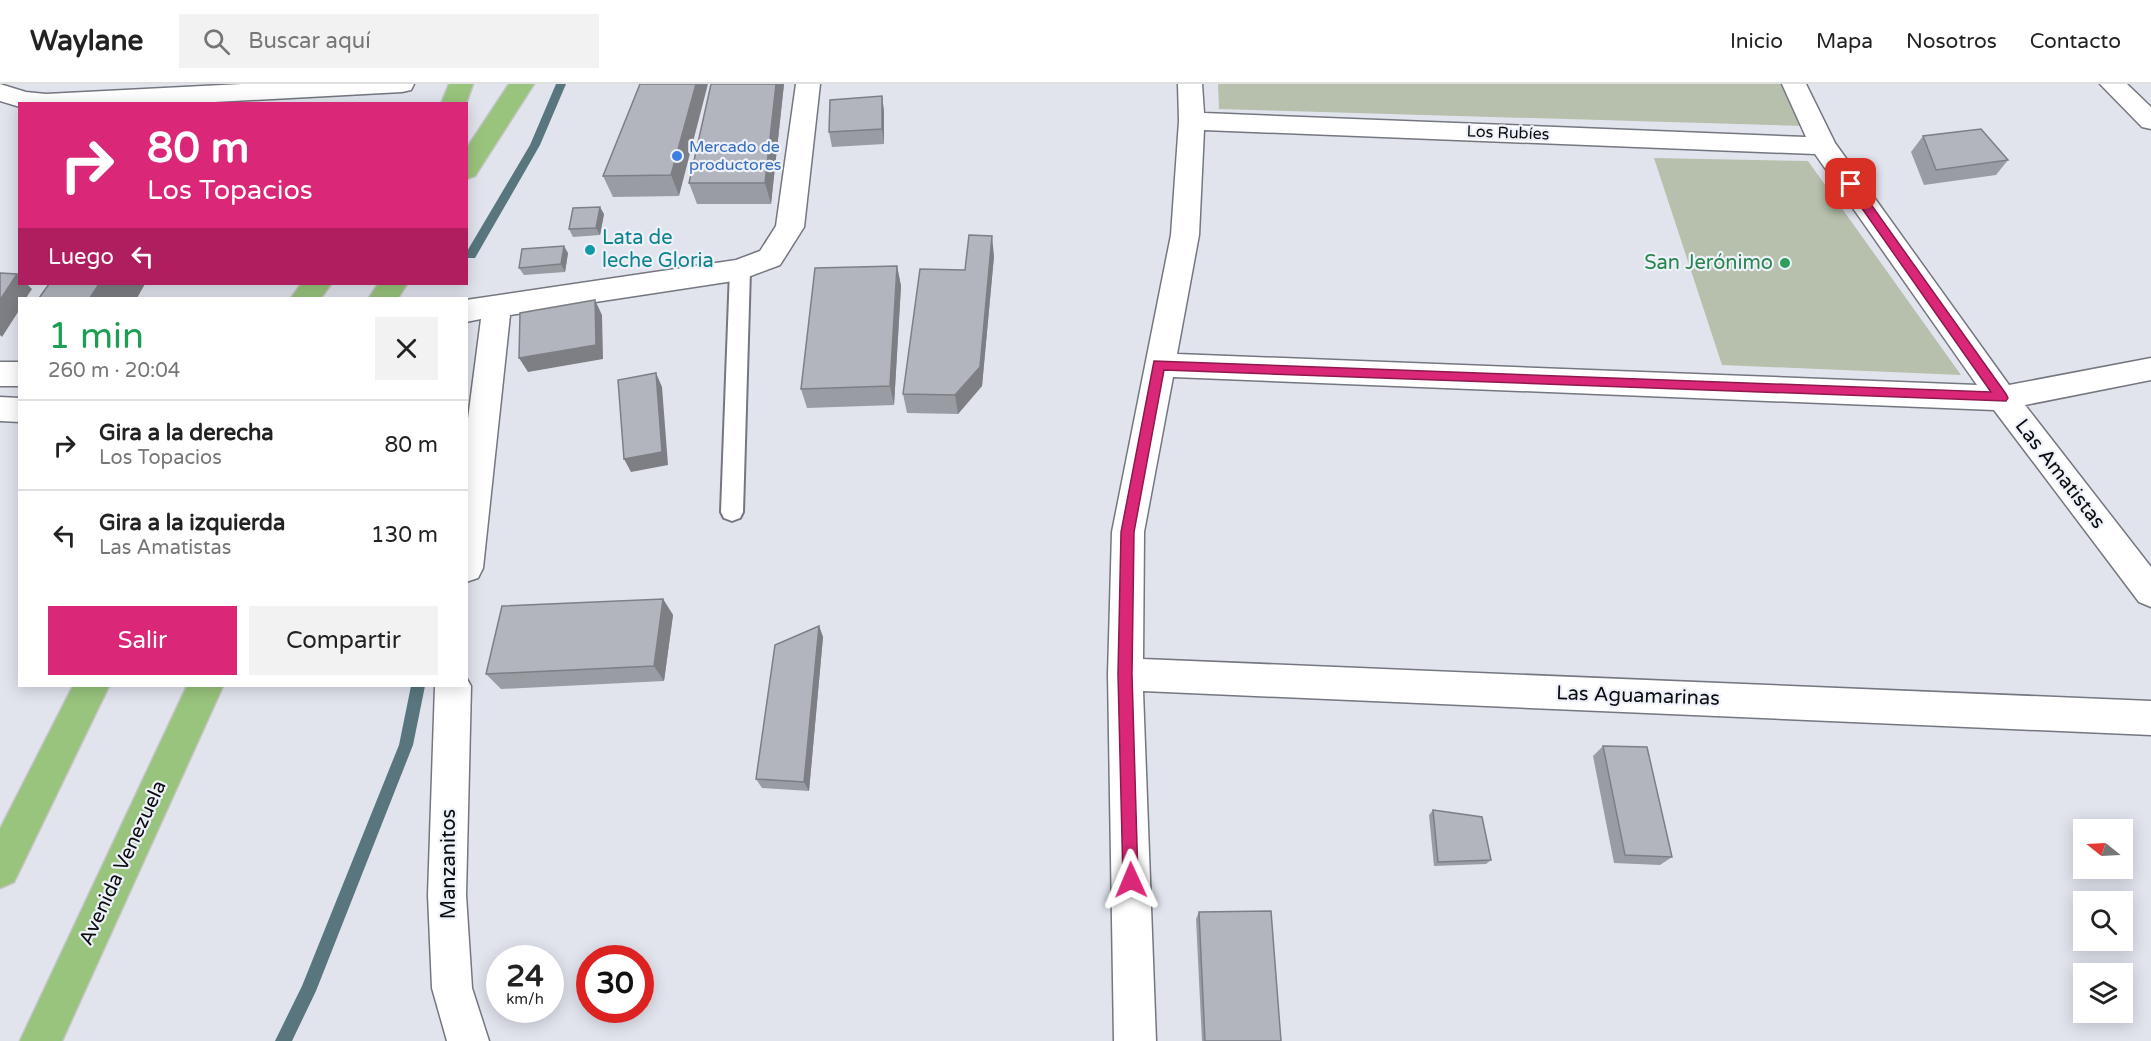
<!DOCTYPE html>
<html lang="es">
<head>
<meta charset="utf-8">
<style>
  body { margin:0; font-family:"Varela Round",sans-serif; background:#f2f2f2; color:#222; height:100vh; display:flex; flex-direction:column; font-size:22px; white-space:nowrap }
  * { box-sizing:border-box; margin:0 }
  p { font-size:20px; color:#767676 }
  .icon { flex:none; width:33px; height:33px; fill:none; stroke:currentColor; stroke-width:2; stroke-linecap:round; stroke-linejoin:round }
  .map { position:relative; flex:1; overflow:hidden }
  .panel { position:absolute; left:18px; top:213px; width:450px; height:390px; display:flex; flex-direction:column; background:#fff; border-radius:0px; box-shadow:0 3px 15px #0003 }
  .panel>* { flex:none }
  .hud { position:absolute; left:18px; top:18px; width:450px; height:183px; border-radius:0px; box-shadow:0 3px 15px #0003; background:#db2777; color:#fff; overflow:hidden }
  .needle { width:39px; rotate:288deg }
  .controls { position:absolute; left:2073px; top:735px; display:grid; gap:12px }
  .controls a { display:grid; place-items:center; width:60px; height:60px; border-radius:0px; background:#fff; box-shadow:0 3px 15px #0003; font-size:30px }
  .speed { position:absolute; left:486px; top:861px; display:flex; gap:12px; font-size:30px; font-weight:700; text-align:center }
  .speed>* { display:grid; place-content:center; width:78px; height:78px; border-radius:50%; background:#fff; box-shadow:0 3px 15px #0003; line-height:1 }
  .speed small { font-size:15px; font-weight:400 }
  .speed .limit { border:9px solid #d22; background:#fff; color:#111 }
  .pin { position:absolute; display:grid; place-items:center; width:51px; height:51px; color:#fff; margin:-26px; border-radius:12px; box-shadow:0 3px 9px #0006 }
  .me { position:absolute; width:66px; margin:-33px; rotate:359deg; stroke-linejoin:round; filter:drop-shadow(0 0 4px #0008) }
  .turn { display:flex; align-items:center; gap:21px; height:126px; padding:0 30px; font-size:27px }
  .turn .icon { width:78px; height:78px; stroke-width:2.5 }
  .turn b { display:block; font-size:42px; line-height:51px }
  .then { display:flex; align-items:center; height:57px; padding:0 30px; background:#0003; gap:12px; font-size:22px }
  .round { display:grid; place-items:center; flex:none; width:63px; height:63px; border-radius:0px; background:#f2f2f2 }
  .headline { display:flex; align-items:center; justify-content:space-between; height:102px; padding:0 30px }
  h1 { font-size:36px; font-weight:600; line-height:45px; color:#1e9e55 }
  .primary-button { display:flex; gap:12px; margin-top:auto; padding:12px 30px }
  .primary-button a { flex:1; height:69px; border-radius:0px; background:#db2777; color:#fff; font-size:24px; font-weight:600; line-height:69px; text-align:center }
  .primary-button a+a { background:#f2f2f2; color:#222 }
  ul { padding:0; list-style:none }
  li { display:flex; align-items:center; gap:18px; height:90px; padding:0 30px; border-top:2px solid #e0e0e0 }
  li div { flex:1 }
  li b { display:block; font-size:22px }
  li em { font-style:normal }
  header { display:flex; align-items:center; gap:36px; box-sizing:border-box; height:84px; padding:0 30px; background:#fff; border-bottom:2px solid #e0e0e0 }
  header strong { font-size:28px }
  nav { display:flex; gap:33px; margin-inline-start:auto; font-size:21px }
  .search { width:420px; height:54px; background:#f2f2f2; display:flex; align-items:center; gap:15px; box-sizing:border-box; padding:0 21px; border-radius:0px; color:#767676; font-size:22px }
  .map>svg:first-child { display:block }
  .green { fill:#b7c0ac }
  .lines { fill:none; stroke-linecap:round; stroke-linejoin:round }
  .stream { fill:#59767e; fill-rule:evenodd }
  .service-casing { stroke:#74777f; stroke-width:4 }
  .minor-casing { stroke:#74777f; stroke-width:3 }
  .tertiary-casing { stroke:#74777f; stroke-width:3 }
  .primary-casing { stroke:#c4c5c5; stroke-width:3 }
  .service { fill:#fff; fill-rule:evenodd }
  .minor { fill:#fff; fill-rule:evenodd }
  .tertiary { fill:#fff; fill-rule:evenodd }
  .primary { fill:#99c47d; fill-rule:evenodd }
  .wall { fill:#999ca3 }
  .shaded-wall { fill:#7d7f85 }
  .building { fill:#b2b5be; stroke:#7d7f85; stroke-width:1.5 }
  .route { fill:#db2777; stroke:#8e194d; stroke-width:1.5 }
  .shop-dot { fill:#3f7fe0; stroke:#eef1fa; stroke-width:2 }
  .culture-dot { fill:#0f9aa8; stroke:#eef1fa; stroke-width:2 }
  .leisure-dot { fill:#2e9e5b; stroke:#eef1fa; stroke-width:2 }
  .labels { text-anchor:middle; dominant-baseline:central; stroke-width:4.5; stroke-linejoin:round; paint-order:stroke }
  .far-street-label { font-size:16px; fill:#0a0c0e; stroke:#eef1fa }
  .far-shop-label { font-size:16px; fill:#366cbe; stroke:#eef1fa; text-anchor:start }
  .culture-label { font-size:20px; fill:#0d838f; stroke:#eef1fa; text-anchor:start }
  .leisure-label { font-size:20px; fill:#27864d; stroke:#eef1fa; text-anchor:end }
  .street-label { font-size:20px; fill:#0a0c0e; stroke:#eef1fa }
</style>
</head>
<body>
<header>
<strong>Waylane</strong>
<div class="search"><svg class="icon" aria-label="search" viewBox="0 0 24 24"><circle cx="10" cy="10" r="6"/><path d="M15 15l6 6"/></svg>Buscar aquí</div>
<nav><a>Inicio</a><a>Mapa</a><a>Nosotros</a><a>Contacto</a></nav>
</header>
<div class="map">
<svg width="2151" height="957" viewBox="0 0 2151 957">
  <rect width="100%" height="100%" fill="#e1e4ed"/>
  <!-- green -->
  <path class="green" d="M 1218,0 L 1783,0 L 1804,42 L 1219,25 Z
    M 1654,74 L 1808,77 L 1961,291 L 1722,281 Z"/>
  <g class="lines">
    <!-- stream -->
    <path class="stream" d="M 556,0 L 566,0 L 540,61 L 475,174 L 467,174 L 466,169 L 530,61 Z
      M 411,602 L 425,602 L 413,661 L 316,907 L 292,957 L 275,957 L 302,902 L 399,661 Z"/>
    <!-- service casing -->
    <g class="service-casing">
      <path id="service" d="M 740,179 L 747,181 L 750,186 L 743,428 L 740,434 L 732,437 L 724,434 L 721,428 L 730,186 L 733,181 Z"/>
    </g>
    <!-- minor casing -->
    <g class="minor-casing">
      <path id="minor" d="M 0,0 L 26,8 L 46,10 L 242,0 L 414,0 L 411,6 L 402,8 L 177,20 L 20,20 L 20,23 L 0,17 Z
        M 796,0 L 820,0 L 804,143 L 780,181 L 740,196 L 510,231 L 483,484 L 478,494 L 466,498 L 466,350 L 481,235 L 466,238 L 466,216 L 736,176 L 760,167 L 776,142 Z
        M 1178,0 L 1202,0 L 1204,29 L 1806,53 L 1782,0 L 1806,0 L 1835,59 L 2009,301 L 2151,274 L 2151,296 L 2025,321 L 2151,483 L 2151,523 L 2139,518 L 1994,326 L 1173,293 L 1144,448 L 1143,575 L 2151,617 L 2151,651 L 1143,607 L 1156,957 L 1114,957 L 1108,590 L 1112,448 L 1171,151 L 1179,37 ZM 1204,46 L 1815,70 L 1977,301 L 1177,270 L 1199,151 Z
        M 2100,0 L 2127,0 L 2151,23 L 2151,45 L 2142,43 Z
        M 0,313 L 20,314 L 20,338 L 0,337 Z
        M 466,593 L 471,602 L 466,811 L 472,904 L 489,957 L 447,957 L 432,904 L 428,811 L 435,602 L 466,602 Z"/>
    </g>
    <!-- tertiary casing -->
    <g class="tertiary-casing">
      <path id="tertiary" d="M 0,278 L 20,278 L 20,302 L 0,302 Z"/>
    </g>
    <!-- primary casing -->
    <g class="primary-casing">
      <path id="primary" d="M 449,0 L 473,0 L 466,20 L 441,20 Z
        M 509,0 L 534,0 L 475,92 L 466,95 L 466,65 Z
        M 301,200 L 331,200 L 321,214 L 291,214 Z
        M 378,200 L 407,200 L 398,214 L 369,214 Z
        M 73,602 L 109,602 L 14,798 L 0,804 L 0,745 Z
        M 187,602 L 223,602 L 62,957 L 20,957 Z"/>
    </g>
    <!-- service -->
    <use href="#service" class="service"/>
    <!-- minor -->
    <use href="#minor" class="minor"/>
    <!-- tertiary -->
    <use href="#tertiary" class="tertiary"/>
    <!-- primary -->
    <use href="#primary" class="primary"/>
  </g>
  <!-- wall -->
  <path class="wall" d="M 640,0 L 679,112 L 613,113 L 603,92 Z
    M 784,0 L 771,120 L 697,120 L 689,99 Z
    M 882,12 L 884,28 L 884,60 L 832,63 L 829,48 Z
    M 1923,52 L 2008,76 L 1996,91 L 1924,101 L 1911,68 Z
    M 604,130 L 600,151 L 573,153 L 569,145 Z
    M 568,169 L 565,188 L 524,191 L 519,184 Z
    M 994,172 L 982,302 L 958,330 L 907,329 L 903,310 L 965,186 Z
    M 897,182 L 901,202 L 894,321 L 807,324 L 801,305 Z
    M 663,515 L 673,531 L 664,597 L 501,605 L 486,590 Z
    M 819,542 L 823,553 L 809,707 L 762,704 L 756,695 Z
    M 1603,662 L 1672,773 L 1660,781 L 1614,779 L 1593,672 Z
    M 1433,726 L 1491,776 L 1486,780 L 1434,782 L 1429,731 Z
    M 1199,828 L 1281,957 L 1202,957 L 1196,835 Z"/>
  <!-- shaded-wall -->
  <path class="shaded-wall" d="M 696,0 L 708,0 L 679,112 L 671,91 Z
    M 776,0 L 784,0 L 771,120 L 765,99 Z
    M 882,12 L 884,28 L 884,60 L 882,45 Z
    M 600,123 L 604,130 L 600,151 L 596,144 Z
    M 992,152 L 994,172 L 982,302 L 958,330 L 955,311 Z
    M 564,162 L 568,169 L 565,188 L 561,180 Z
    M 897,182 L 901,202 L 894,321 L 890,302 Z
    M 17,190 L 20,193 L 20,200 L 27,200 L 32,205 L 26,214 L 20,214 L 20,225 L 2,253 L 0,251 L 0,216 Z
    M 99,200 L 145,200 L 137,214 L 90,214 Z
    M 595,216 L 602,231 L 603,275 L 528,288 L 519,274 Z
    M 656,289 L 662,303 L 668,381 L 631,388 L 624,375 Z
    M 663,515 L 673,531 L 664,597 L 654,582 Z
    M 819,542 L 823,553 L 809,707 L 804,698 Z"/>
  <!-- building -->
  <path class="building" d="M 640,0 L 696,0 L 671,91 L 603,92 Z
    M 711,0 L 776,0 L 765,99 L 689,99 Z
    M 882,12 L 882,45 L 829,48 L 830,16 Z
    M 1981,45 L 2008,76 L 1936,86 L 1923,52 Z
    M 600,123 L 596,144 L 569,145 L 573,124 Z
    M 969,151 L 992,152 L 980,283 L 955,311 L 903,310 L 920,185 L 965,186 Z
    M 564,162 L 561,180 L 519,184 L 522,165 Z
    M 897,182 L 890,302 L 801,305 L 815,184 Z
    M 0,189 L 17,190 L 0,216 Z
    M 49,200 L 99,200 L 90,214 L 39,214 Z
    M 595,216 L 596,261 L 519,274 L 520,229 Z
    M 656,289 L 662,368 L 624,375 L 618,296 Z
    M 663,515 L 654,582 L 486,590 L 502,522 Z
    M 819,542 L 804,698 L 756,695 L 775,561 Z
    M 1603,662 L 1647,663 L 1672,773 L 1625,771 Z
    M 1433,726 L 1482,733 L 1491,776 L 1438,778 Z
    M 1271,827 L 1281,957 L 1205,957 L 1199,828 Z"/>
  <!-- route -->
  <path class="route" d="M 1851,97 L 1855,98 L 2006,310 L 2008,314 L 2006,317 L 1164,286 L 1134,448 L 1132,590 L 1138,796 L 1136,802 L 1131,804 L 1125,802 L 1123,796 L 1118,590 L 1121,448 L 1154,277 L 1991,308 L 1847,103 L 1847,98 Z"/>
  <!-- markers -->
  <circle class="shop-dot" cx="677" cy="72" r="6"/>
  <circle class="culture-dot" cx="590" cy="166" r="6"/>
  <circle class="leisure-dot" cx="1785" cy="179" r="6"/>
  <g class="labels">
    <!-- far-street labels -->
    <g class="far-street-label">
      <text transform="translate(1508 49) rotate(2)">Los Rubíes</text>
    </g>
    <!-- far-shop labels -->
    <g class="far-shop-label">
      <text x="689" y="63">Mercado de<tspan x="689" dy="18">productores</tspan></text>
    </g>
    <!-- culture labels -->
    <g class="culture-label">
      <text x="602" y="154">Lata de<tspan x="602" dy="23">leche Gloria</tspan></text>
    </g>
    <!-- leisure labels -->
    <g class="leisure-label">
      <text x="1773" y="179">San Jerónimo</text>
    </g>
    <!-- street labels -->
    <g class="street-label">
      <text transform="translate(2060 390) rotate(52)">Las Amatistas</text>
      <text transform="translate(1638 612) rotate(2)">Las Aguamarinas</text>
      <text transform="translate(123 779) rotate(-65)">Avenida Venezuela</text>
      <text transform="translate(449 780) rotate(-90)">Manzanitos</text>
    </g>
  </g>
</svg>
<div class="controls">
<a><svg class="needle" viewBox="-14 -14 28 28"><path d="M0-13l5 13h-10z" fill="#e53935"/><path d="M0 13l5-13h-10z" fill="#767676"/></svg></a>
<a><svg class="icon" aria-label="search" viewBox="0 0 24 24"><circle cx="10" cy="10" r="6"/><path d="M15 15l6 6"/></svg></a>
<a><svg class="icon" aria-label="layers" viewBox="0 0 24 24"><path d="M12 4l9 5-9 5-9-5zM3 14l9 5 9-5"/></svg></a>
</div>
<div class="speed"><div>24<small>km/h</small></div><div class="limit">30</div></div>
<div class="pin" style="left:1851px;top:100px;background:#d93025"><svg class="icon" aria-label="arrive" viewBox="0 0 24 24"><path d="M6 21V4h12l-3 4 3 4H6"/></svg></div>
<svg class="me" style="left:1131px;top:796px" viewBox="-20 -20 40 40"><path d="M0-17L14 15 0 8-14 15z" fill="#db2777" stroke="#fff" stroke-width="4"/></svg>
<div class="hud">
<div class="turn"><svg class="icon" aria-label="right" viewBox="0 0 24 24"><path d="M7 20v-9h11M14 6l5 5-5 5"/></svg><div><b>80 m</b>Los Topacios</div></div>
<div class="then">Luego<svg class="icon" aria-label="left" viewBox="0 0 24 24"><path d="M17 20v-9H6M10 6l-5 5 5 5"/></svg></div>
</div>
<section class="panel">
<div class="headline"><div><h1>1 min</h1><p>260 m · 20:04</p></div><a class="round"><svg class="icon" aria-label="close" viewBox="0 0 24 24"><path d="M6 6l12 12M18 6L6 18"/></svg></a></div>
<ul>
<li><svg class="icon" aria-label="right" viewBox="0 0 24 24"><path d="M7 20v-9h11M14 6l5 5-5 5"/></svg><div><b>Gira a la derecha</b><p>Los Topacios</p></div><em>80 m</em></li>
<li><svg class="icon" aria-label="left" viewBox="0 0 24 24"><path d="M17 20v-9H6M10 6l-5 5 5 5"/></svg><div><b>Gira a la izquierda</b><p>Las Amatistas</p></div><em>130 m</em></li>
</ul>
<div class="primary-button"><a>Salir</a><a>Compartir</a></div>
</section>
</div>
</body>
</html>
